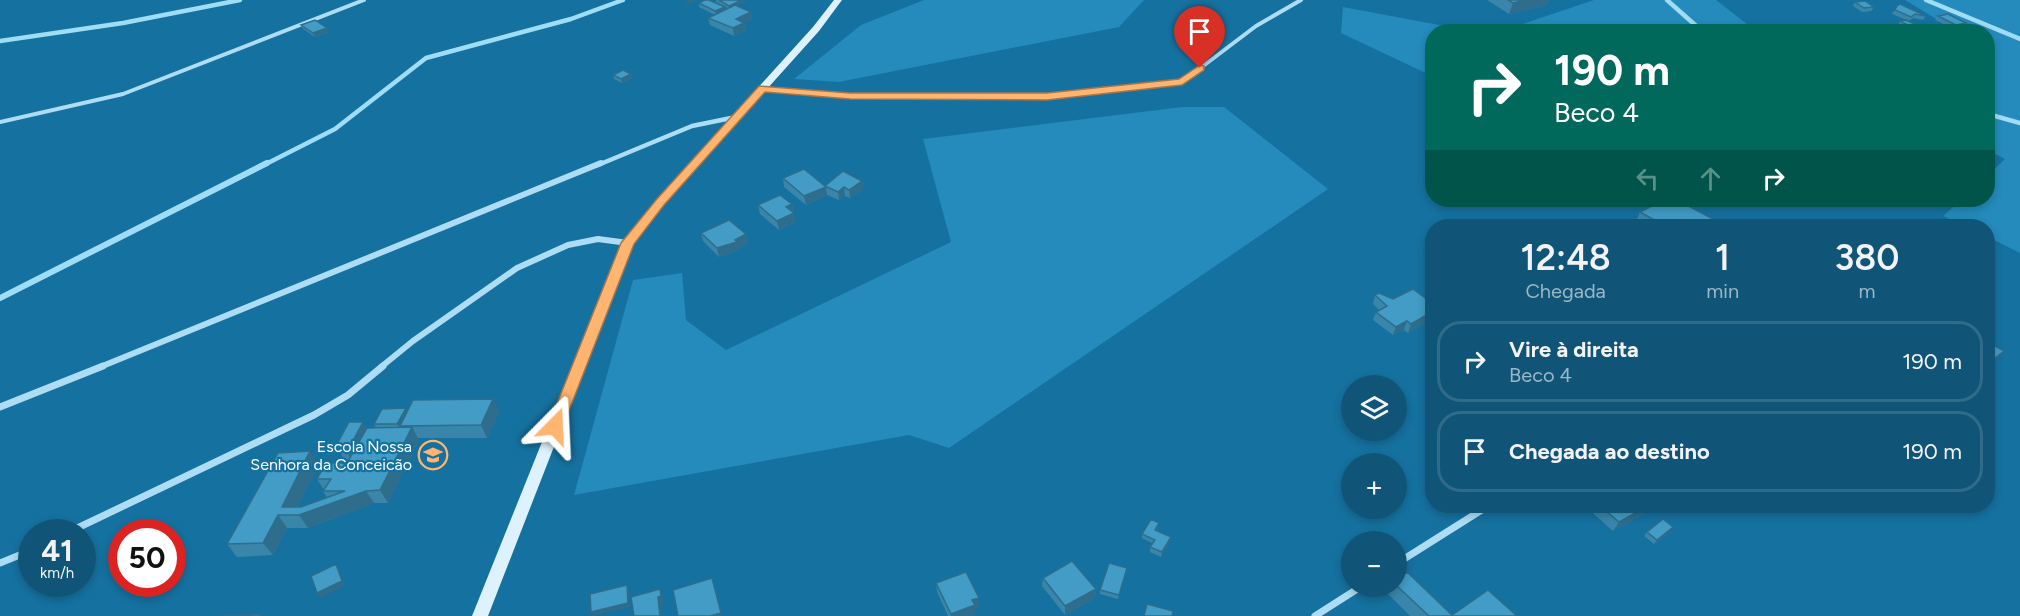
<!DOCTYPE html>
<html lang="pt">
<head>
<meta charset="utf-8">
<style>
  body { margin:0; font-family:Figtree,sans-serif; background:#195b7c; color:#f1f3f6; height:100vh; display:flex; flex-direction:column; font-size:22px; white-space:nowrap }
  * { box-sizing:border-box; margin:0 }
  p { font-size:20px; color:#9cb7c6 }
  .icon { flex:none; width:33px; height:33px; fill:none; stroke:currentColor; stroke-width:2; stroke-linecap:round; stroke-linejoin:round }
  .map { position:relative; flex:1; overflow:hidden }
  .panel { position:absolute; left:1425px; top:219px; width:570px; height:294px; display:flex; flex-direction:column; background:#105577; border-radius:24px; box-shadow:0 3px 9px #0003 }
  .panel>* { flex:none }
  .top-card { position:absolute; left:1425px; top:24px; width:570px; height:183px; border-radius:24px; box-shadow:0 3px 9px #0003; background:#00695c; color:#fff; overflow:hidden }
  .buttons { position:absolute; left:1341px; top:375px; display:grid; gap:12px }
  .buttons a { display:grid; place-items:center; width:66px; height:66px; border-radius:50%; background:#105577; box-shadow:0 3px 9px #0003; font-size:30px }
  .speed { position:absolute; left:18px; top:519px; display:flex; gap:12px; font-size:30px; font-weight:700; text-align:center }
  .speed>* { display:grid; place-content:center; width:78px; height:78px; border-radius:50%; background:#105577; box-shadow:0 3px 9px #0003; line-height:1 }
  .speed small { font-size:15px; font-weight:400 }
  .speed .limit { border:9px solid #d22; background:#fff; color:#111 }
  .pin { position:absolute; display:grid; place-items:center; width:51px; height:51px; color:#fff; margin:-62px -26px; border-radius:50% 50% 50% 0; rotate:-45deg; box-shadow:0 0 6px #0007 }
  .pin .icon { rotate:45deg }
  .me { position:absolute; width:66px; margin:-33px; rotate:21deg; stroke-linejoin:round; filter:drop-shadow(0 0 4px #0008) }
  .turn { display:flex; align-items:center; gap:21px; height:126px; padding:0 30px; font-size:27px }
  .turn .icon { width:78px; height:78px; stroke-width:2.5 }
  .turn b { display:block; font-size:42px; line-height:51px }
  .lanes { display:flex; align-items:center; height:57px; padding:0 30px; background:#0003; justify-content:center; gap:30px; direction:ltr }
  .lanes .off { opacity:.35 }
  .eta { display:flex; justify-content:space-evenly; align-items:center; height:102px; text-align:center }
  .eta b { font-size:36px; font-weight:600; line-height:42px }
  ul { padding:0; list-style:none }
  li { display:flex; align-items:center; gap:18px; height:81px; margin:0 12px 9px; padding:0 18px; border:3px solid #306b89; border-radius:24px }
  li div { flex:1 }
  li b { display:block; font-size:22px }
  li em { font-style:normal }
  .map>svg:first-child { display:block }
  .green { fill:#248bbc }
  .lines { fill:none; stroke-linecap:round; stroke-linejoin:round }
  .stream-far1 { stroke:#9fdcf6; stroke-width:4.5 }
  .stream { stroke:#9fdcf6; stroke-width:6 }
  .service { stroke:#adddf4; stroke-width:4 }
  .minor-far2 { stroke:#adddf4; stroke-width:4.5 }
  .minor-far1 { stroke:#adddf4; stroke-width:6 }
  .minor { stroke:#adddf4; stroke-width:7 }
  .secondary { fill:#ddf2fd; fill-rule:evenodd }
  .wall { fill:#3986aa }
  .shaded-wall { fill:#2e6d8b }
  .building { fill:#429cc6; stroke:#2e6d8b; stroke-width:1.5 }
  .route { fill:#ffb470; stroke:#a67549; stroke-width:1.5 }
  .labels { text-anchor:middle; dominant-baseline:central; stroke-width:4.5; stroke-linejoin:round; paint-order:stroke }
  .poi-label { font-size:16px; fill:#fff; stroke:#15719f; text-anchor:end }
</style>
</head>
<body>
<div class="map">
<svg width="2020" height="616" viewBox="0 0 2020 616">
  <rect width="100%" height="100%" fill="#15719f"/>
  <!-- green -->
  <path class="green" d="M 924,0 L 1144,0 L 1119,27 L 839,82 L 794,79 L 861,25 Z
    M 1594,0 L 1716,0 L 1756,31 L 1502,31 Z
    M 1905,0 L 2020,0 L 2020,253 L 1988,237 L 1988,226 L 1965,226 L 1943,216 L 1961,200 L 1988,200 L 1988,175 L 2005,159 L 1988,150 L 1988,32 L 1956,31 Z
    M 1343,7 L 1471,31 L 1432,32 L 1432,76 L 1341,33 Z
    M 1182,107 L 1224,107 L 1328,189 L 949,448 L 909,435 L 574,495 L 633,280 L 682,273 L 686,320 L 726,350 L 951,242 L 923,139 Z"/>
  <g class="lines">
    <!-- stream-far1 -->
    <path class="stream-far1" d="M 1667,0 L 1703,32
      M 1926,0 L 2020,39
      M 0,41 L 123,23 L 240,0
      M 1988,114 L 2020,123
      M 264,165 L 335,129 L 426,58 L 571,19 L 623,0"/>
    <!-- stream -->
    <path class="stream" d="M 0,298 L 267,163"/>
    <!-- service -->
    <path class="service" d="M 762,89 L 850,96 L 1047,96 L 1182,82 L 1256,26 L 1301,0
      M 0,122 L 123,94 L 364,0"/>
    <!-- minor-far2 -->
    <path class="minor-far2" d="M 598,165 L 692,126 L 736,117"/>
    <!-- minor-far1 -->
    <path class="minor-far1" d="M 100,367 L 601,163
      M 381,367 L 413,341 L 517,268 L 568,245 L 598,239 L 628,243"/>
    <!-- minor -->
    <path class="minor" d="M 0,407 L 103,366
      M 69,532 L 314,415 L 348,395 L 383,366
      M 0,563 L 32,550
      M 1396,564 L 1488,506
      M 1315,616 L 1362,586"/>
    <!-- secondary -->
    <path class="secondary" d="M 834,0 L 842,0 L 819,31 L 664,204 L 633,244 L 488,616 L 472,616 L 622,243 L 656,200 L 813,27 Z"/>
  </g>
  <!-- wall -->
  <path class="wall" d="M 716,0 L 747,0 L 740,3 L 740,5 L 738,6 L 751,12 L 752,19 L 745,23 L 746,30 L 734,36 L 710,25 L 708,18 L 715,15 L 699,7 L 699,3 L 725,9 L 728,8 L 716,2 Z
    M 1487,0 L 1549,0 L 1547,5 L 1509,14 Z
    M 1855,2 L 1874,7 L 1871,11 L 1862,12 L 1853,6 Z
    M 1897,6 L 1926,16 L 1923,20 L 1913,18 L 1909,21 L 1892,14 Z
    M 1938,16 L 1963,27 L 1954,29 L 1935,20 Z
    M 1906,20 L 1914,29 L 1908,31 L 1898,25 L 1900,21 Z
    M 301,25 L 329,32 L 315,37 L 303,29 Z
    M 1935,27 L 1955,32 L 1932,31 Z
    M 631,74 L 632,78 L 622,83 L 614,79 L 613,75 Z
    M 783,178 L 825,186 L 862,181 L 863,189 L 850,198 L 845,196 L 839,200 L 827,195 L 806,205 L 784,187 Z
    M 792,204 L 795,222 L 779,230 L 760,214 L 758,205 Z
    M 1640,212 L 1717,221 L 1714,226 L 1646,226 L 1636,221 Z
    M 701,233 L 746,234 L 748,243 L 738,248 L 739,250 L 719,257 L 703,241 Z
    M 1375,295 L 1430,318 L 1429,321 L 1408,333 L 1404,330 L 1393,335 L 1373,320 L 1376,312 L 1379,310 L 1373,304 Z
    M 493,399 L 499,412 L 487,438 L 418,438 L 419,440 L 388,503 L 374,503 L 308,528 L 287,528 L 273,555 L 237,557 L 227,544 L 319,464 L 297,507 L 301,507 L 327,498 L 323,491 L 324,490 L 317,479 L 347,463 L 336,446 L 366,428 L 376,428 L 374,424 L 407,411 Z
    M 1585,506 L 1654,506 L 1652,507 L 1650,506 L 1647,512 L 1613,531 Z
    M 1158,527 L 1156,530 L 1170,542 L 1161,557 L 1150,552 L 1150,547 L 1152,543 L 1142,538 L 1142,534 Z
    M 1647,532 L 1670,532 L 1654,544 L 1644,536 Z
    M 1127,568 L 1118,599 L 1100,594 L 1100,590 Z
    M 1043,578 L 1096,589 L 1095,598 L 1065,615 L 1042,586 Z
    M 1396,579 L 1452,615 L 1517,616 L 1410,616 L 1388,594 L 1391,586 L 1396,586 Z
    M 936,583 L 979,598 L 979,607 L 975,608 L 975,614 L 970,616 L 948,616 L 937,592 Z"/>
  <!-- shaded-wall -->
  <path class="shaded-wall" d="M 689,0 L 695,0 L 695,2 L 686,5 L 685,2 Z
    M 737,0 L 747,0 L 740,3 L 740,5 L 730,9 L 729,6 Z
    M 1526,0 L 1549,0 L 1547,5 L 1509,14 L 1513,3 Z
    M 725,7 L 725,11 L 716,15 L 715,11 Z
    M 751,12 L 752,19 L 745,23 L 746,30 L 734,36 L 733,28 L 736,19 Z
    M 1966,23 L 1963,27 L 1954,29 L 1956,25 Z
    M 1917,25 L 1914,29 L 1908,31 L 1911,27 Z
    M 327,28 L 329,32 L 315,37 L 313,33 Z
    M 631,74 L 632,78 L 622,83 L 621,79 Z
    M 862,181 L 863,189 L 850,198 L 849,190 Z
    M 826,187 L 827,195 L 806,205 L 804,196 Z
    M 844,187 L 845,196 L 839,200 L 838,192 Z
    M 792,204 L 793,213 L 786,207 Z
    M 794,213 L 795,222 L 779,230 L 777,221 Z
    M 1717,221 L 1714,226 L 1707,226 Z
    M 746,234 L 748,243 L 738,248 L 739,250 L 719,257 L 717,248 Z
    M 1432,310 L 1432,318 L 1430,318 L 1429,321 L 1408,333 L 1411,324 Z
    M 1407,321 L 1404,330 L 1393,335 L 1396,327 Z
    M 2004,351 L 1997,360 L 1988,367 L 1988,365 L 1989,363 Z
    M 493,399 L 499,412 L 487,438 L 481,425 Z
    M 406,408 L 412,421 L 400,426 L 405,435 L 404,437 L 397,424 Z
    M 363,422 L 370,435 L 354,464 L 347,452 Z
    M 412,427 L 419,440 L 388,503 L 380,490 Z
    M 310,451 L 319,464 L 293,515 L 282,507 Z
    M 366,491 L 374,503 L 308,528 L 299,515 Z
    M 1648,506 L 1651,506 L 1647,512 L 1613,531 L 1619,522 Z
    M 278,515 L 287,528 L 273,555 L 263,543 Z
    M 1673,527 L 1670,532 L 1654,544 L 1657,540 Z
    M 1171,537 L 1170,542 L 1161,557 L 1162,552 Z
    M 336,564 L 339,569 L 345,586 L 320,598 L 317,593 Z
    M 712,578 L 715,587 L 722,616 L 710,616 Z
    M 627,585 L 629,589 L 630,607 L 592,616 L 591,612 Z
    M 660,589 L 663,597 L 664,605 L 661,606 L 662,616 L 660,616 L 658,597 Z
    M 1096,589 L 1095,598 L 1065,615 L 1065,606 Z
    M 979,598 L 979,607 L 975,608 L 975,614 L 970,616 L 951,616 L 951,614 L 972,600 Z"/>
  <!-- building -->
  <path class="building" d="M 705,0 L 709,0 L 725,7 L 715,11 L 699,3 Z
    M 719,0 L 737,0 L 740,1 L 729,6 Z
    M 1508,0 L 1526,0 L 1513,3 Z
    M 1865,1 L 1874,7 L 1864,8 L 1855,2 Z
    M 1900,4 L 1926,16 L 1915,14 L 1911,17 L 1895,10 L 1897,6 Z
    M 735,5 L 751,12 L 736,19 L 744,23 L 733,28 L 708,18 Z
    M 1948,14 L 1966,23 L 1956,25 L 1938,16 Z
    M 315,20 L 327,28 L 313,33 L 301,25 Z
    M 1906,20 L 1917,25 L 1911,27 L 1900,21 Z
    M 1945,25 L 1955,30 L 1943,32 L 1935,27 Z
    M 623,70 L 631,74 L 621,79 L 613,75 Z
    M 804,169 L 826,187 L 804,196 L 783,178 Z
    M 843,171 L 862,181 L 849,190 L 844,187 L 838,192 L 825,186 Z
    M 780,195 L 792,204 L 786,207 L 794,213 L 777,221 L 758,205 Z
    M 1664,200 L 1677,200 L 1717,221 L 1707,226 L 1665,226 L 1640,212 Z
    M 729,220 L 746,234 L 735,240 L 737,242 L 717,248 L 701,233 Z
    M 1413,289 L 1432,303 L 1432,310 L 1430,311 L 1432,312 L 1411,324 L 1407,321 L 1396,327 L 1376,312 L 1387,306 L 1375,295 L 1379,293 L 1393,299 Z
    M 1988,342 L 2004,351 L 1989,363 L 1988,362 Z
    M 493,399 L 481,425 L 400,426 L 413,400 Z
    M 406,408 L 397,424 L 374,424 L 382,409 Z
    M 349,422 L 363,422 L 347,452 L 340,451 L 343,446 L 336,446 Z
    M 412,427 L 380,490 L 366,491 L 299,515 L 278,515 L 263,543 L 227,544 L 278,453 L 310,451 L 282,507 L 301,507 L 345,491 L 323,491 L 331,479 L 317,479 L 326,463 L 347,463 L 367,428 Z
    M 1600,506 L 1648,506 L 1619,522 Z
    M 1151,519 L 1159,523 L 1155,530 L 1171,537 L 1162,552 L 1150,547 L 1155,540 L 1142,534 Z
    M 1663,519 L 1673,527 L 1657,540 L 1647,532 Z
    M 1072,561 L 1096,589 L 1065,606 L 1043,578 Z
    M 1109,563 L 1127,568 L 1119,595 L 1100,590 Z
    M 336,564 L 342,581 L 317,593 L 311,576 Z
    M 966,572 L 979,598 L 972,600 L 975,605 L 951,614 L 936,583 Z
    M 1407,572 L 1452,615 L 1488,590 L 1517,616 L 1429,616 L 1396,585 L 1396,579 Z
    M 712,578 L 721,613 L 710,616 L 678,616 L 673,590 Z
    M 627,585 L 628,603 L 591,612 L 590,594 Z
    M 660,589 L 661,596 L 658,597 L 660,616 L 634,616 L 631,597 Z
    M 1147,604 L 1173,611 L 1172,616 L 1144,616 Z
    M 260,614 L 259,616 L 218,616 Z"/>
  <!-- route -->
  <path class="route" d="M 1200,65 L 1204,66 L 1204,70 L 1182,85 L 1047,100 L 850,99 L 765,92 L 664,205 L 634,244 L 563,426 L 561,430 L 550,430 L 548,426 L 621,243 L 656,200 L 759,86 L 850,93 L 1047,93 L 1179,79 Z"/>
  <!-- icons -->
  <defs>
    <g id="school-ring" transform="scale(1.5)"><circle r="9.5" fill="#15719f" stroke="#ffb470" stroke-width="1.5"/><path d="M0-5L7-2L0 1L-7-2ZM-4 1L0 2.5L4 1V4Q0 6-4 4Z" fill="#ffb470"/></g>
  </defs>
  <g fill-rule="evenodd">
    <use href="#school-ring" x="433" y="455"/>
  </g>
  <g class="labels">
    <!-- poi labels -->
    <g class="poi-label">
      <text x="412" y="446">Escola Nossa<tspan x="412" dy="18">Senhora da Conceicão</tspan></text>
    </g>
  </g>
</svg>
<div class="buttons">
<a><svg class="icon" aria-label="layers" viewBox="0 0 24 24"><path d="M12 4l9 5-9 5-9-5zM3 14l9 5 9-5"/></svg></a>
<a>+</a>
<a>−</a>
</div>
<div class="speed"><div>41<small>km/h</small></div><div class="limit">50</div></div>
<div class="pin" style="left:1200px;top:68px;background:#d93025"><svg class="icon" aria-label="arrive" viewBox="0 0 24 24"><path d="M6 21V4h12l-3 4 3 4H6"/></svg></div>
<svg class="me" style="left:555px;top:426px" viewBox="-20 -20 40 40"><path d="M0-17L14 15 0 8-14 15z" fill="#ffb470" stroke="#fff" stroke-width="4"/></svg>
<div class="top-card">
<div class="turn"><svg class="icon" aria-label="right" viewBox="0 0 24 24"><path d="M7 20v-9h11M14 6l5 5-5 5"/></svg><div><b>190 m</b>Beco 4</div></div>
<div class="lanes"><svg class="icon off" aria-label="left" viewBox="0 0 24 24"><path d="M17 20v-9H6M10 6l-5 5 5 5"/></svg><svg class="icon off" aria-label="ahead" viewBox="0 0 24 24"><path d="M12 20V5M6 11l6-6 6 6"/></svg><svg class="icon" aria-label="right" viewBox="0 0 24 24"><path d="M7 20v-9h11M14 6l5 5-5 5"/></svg></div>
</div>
<section class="panel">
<div class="eta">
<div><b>12:48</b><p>Chegada</p></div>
<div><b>1</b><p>min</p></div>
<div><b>380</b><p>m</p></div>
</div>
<ul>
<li><svg class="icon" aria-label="right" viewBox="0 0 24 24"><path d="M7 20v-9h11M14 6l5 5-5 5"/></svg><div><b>Vire à direita</b><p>Beco 4</p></div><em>190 m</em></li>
<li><svg class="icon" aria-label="arrive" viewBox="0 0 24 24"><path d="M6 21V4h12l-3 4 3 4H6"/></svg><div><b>Chegada ao destino</b></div><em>190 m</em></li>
</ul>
</section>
</div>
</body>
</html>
